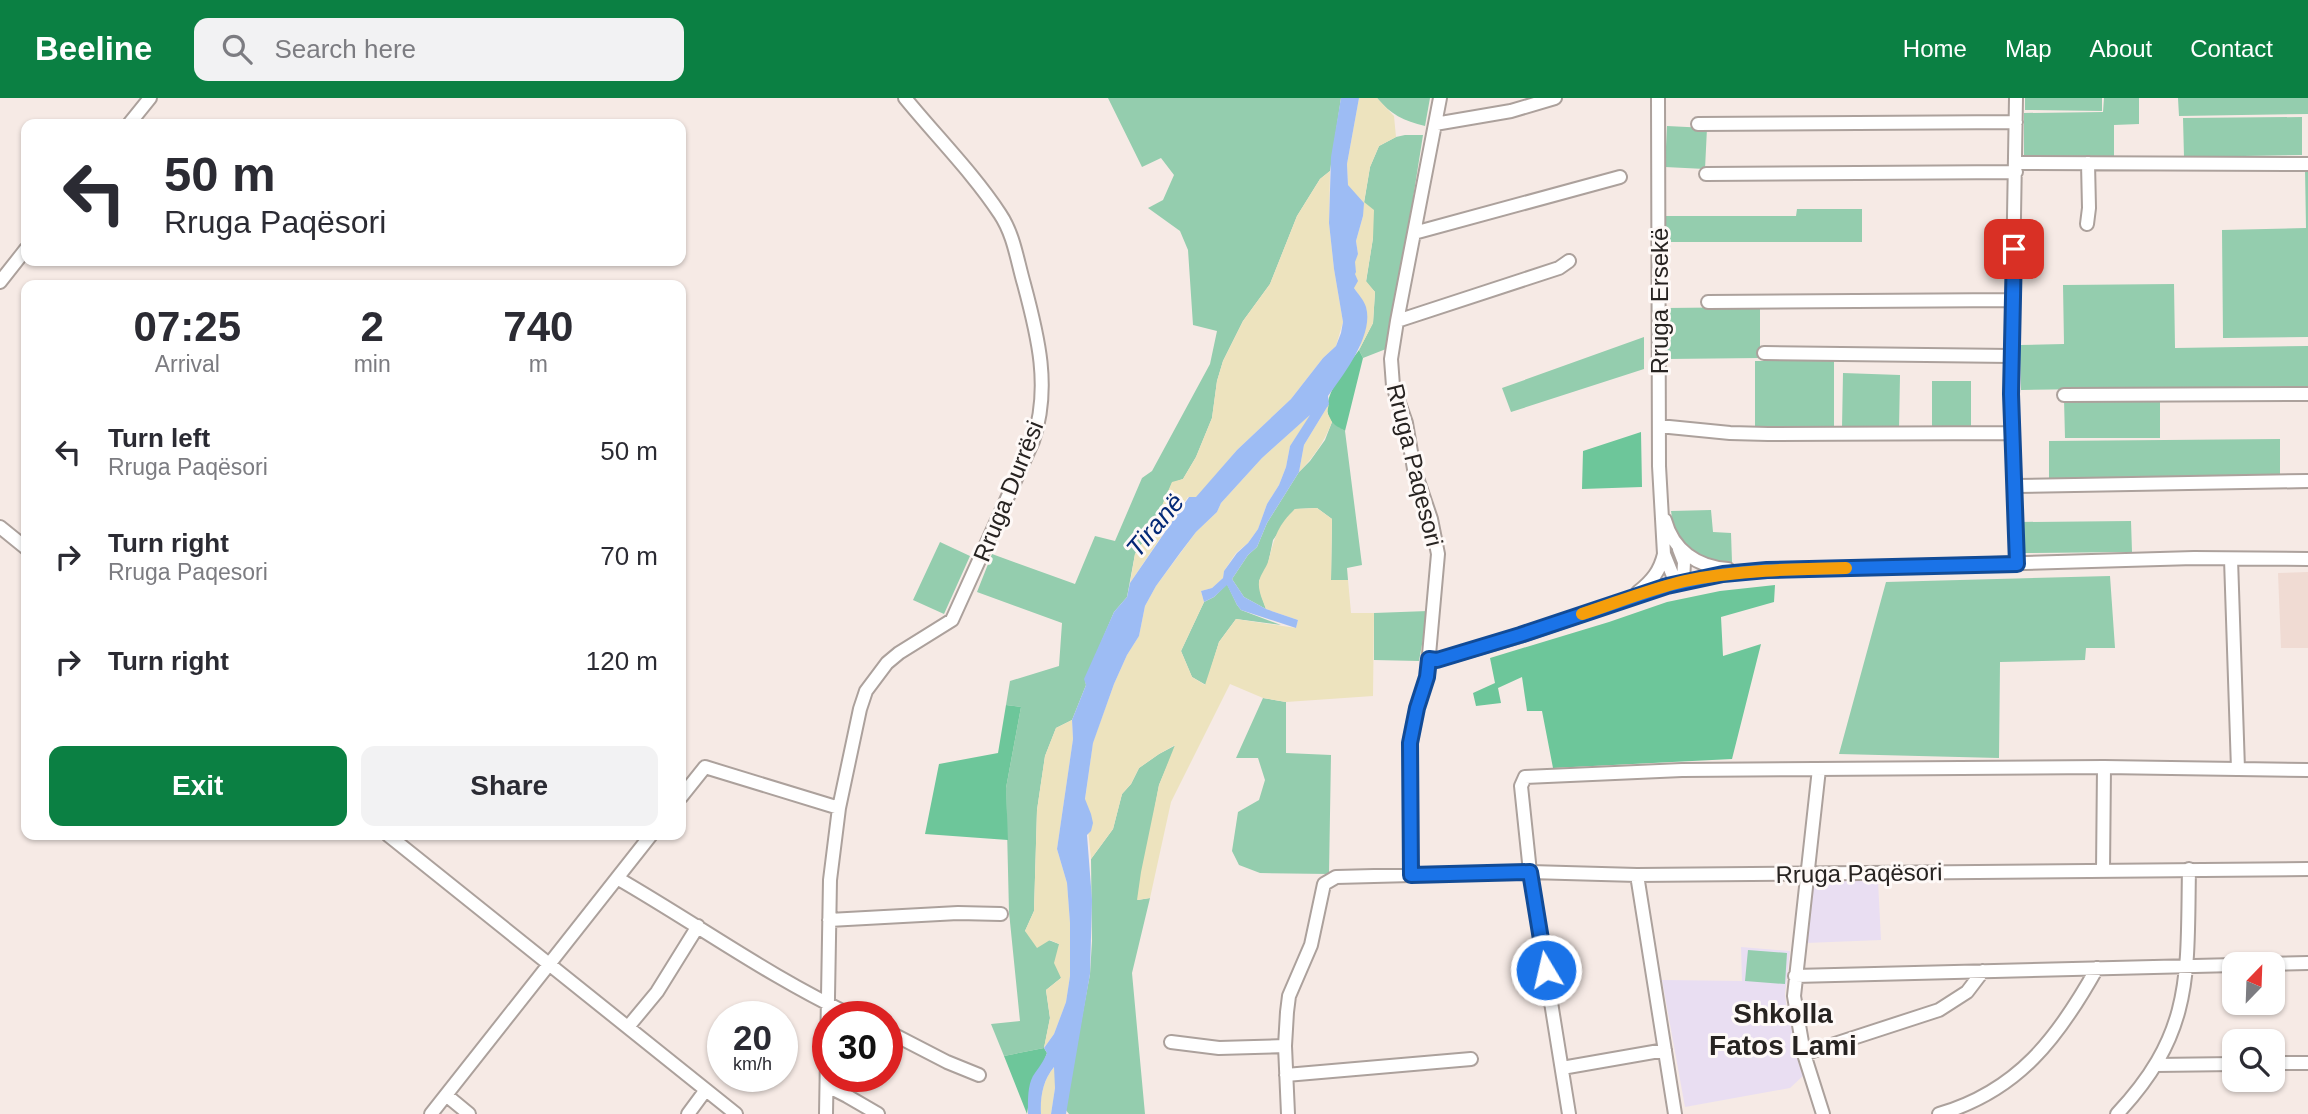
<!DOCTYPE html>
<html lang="en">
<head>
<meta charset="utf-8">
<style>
  body { margin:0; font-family:Arial,sans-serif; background:#f2f2f3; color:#2b2b33; height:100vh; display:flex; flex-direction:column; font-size:26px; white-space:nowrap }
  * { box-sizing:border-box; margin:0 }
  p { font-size:23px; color:#7c7c81 }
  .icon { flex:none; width:38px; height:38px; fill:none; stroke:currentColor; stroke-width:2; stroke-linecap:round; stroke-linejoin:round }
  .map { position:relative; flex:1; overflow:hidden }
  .panel { position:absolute; left:21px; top:182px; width:665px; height:560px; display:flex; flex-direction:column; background:#fff; border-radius:14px; box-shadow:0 2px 5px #0004 }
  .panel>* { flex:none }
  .top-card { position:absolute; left:21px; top:21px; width:665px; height:147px; border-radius:14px; box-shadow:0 2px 5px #0004; background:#fff; color:#2b2b33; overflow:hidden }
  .needle { width:46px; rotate:23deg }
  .buttons { position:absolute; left:2222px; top:854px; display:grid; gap:14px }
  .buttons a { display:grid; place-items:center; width:63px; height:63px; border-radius:14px; background:#fff; box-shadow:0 2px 5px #0004; font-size:35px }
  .speed { position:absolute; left:707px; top:903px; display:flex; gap:14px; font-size:35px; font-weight:700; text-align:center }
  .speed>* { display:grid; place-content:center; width:91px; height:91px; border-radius:50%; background:#fff; box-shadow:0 2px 5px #0004; line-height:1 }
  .speed small { font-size:18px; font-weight:400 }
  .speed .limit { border:10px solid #d22; background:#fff; color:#111 }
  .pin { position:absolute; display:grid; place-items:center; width:60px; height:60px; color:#fff; margin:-30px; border-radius:14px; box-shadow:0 4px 10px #0006 }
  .me { position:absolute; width:77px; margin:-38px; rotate:351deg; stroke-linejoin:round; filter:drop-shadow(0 0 5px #0008) }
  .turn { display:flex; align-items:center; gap:24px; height:147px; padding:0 28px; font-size:32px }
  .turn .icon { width:91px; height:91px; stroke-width:2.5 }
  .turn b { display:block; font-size:49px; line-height:60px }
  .eta { display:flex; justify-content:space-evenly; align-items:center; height:119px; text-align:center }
  .eta b { font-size:42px; font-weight:800; line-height:49px }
  .cta { display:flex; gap:14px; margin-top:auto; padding:14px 28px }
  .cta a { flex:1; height:80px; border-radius:14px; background:#0b8043; color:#fff; font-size:28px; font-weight:800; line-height:80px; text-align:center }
  .cta a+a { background:#f2f2f3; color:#2b2b33 }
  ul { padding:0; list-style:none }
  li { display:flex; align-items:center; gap:21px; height:105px; padding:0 28px }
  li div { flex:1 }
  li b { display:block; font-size:26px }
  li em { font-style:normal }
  header { display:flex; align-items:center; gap:42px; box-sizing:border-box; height:98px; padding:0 35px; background:#0b8043; color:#fff }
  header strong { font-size:33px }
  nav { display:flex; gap:38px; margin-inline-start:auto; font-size:24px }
  .search { width:490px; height:63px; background:#f2f2f3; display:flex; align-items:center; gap:18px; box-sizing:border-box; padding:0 24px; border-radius:14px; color:#7c7c81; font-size:26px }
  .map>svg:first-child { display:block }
  .built { fill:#f0dbd3 }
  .education { fill:#e9def2 }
  .green { fill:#94cdae }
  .forest { fill:#6dc69a }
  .sand { fill:#ede3be }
  .water { fill:#9dbcf4 }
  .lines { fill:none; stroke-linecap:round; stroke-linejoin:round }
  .minor-casing { stroke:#aca19c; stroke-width:16 }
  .minor { stroke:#fff; stroke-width:12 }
  .route-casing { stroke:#114b97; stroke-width:18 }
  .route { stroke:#1a73e8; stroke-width:12 }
  .slow { stroke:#f59e0b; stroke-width:12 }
  .labels { text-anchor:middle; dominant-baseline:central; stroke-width:6; stroke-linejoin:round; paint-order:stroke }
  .street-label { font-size:24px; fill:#272321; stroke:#fef9f7 }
  .water-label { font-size:26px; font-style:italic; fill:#032876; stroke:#fef9f7 }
  .quarter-label { font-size:28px; font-weight:bold; fill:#272321; stroke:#fef9f7 }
</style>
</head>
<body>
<header>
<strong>Beeline</strong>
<div class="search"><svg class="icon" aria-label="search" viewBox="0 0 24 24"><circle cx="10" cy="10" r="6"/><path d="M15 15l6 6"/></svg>Search here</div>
<nav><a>Home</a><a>Map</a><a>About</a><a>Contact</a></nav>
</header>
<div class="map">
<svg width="2308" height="1016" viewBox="0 0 2308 1016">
  <rect width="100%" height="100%" fill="#f6eae5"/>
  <!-- built -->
  <path class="built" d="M 2308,474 L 2308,550 L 2281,550 L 2278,475 Z"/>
  <!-- education -->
  <path class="education" d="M 1817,783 L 1878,783 L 1881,842 L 1806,845 L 1812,789 Z
    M 1741,849 L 1790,853 L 1785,896 L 1787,914 L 1804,977 L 1790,990 L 1685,1009 L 1662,882 L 1742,883 Z"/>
  <!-- green -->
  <path class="green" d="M 1108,0 L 1341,0 L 1330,73 L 1320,81 L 1297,118 L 1270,186 L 1243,223 L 1223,263 L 1217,283 L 1212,320 L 1196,359 L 1183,381 L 1172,385 L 1152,431 L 1135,456 L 1127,499 L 1114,514 L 1085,582 L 1086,587 L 1072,622 L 1056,630 L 1045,658 L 1037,712 L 1034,813 L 1025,833 L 1059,846 L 1061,880 L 1046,892 L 1050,920 L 1044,950 L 1004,958 L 991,926 L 1020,923 L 1009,814 L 1006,690 L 1021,609 L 1006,607 L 1010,583 L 1059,568 L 1062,525 L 977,494 L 992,456 L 1075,486 L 1095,438 L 1115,443 L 1142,380 L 1152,373 L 1210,266 L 1217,233 L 1193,227 L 1188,152 L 1180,133 L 1148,110 L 1163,102 L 1174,77 L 1161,60 L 1142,69 Z
    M 1377,0 L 1430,0 L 1425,28 C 1404,23 1390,16 1377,0 Z
    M 2025,0 L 2102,0 L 2102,13 L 2025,12 Z
    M 2104,0 L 2139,0 L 2139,26 L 2114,27 L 2114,58 L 2024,59 L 2024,15 L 2103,14 Z
    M 2178,0 L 2308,0 L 2308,16 L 2179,18 Z
    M 2302,19 L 2302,57 L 2184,59 L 2183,20 Z
    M 1667,28 L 1707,30 L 1705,71 L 1665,69 Z
    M 1405,37 L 1423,37 L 1406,145 L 1386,251 L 1363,260 L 1359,252 L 1373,225 L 1375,194 L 1366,184 L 1373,140 L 1364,105 L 1370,69 L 1379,48 L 1396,39 Z
    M 2305,70 L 2308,70 L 2308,239 L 2223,240 L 2222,132 L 2306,130 Z
    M 1797,111 L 1862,111 L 1862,144 L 1666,144 L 1666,118 L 1796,118 Z
    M 2174,186 L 2175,250 L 2308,248 L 2308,288 L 2021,292 L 2020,247 L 2064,246 L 2063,187 Z
    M 1760,209 L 1760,260 L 1667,261 L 1667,210 Z
    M 1644,239 L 1644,271 L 1511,314 L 1502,290 Z
    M 1755,263 L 1834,263 L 1834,331 L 1755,331 Z
    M 1843,275 L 1900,277 L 1899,332 L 1842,330 Z
    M 1932,283 L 1971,283 L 1971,330 L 1932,330 Z
    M 2160,300 L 2160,340 L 2065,340 L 2064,301 Z
    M 1332,324 L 1345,333 L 1362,467 L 1347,470 L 1348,482 L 1331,482 L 1332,421 L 1317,410 L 1295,411 L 1273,442 L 1268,466 L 1259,483 L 1261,496 L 1266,511 L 1244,499 L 1232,481 L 1248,457 L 1257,449 L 1267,425 L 1299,374 L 1310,363 L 1325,342 Z
    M 2280,341 L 2280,380 L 2049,381 L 2049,343 Z
    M 1711,412 L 1713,434 L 1731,435 L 1732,464 C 1697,463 1675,449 1671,413 Z
    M 2131,423 L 2132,454 L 2021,455 L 2020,424 Z
    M 940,444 L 970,458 L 944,516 L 913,502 Z
    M 2110,478 L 2115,550 L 2086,550 L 2085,562 L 2000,564 L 1999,660 L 1839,656 L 1886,484 Z
    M 1227,486 L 1237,507 L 1241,512 L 1281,527 L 1236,521 L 1219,544 L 1206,587 L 1192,579 L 1181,553 L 1204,504 L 1214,499 Z
    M 1428,513 L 1419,563 L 1374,562 L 1374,515 Z
    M 1263,600 L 1286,604 L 1286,655 L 1331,657 L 1329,776 L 1260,775 L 1239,767 L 1232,753 L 1238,714 L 1259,702 L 1265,682 L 1258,660 L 1236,660 Z
    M 1176,647 L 1159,687 L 1138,802 L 1150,800 L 1132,875 L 1145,1016 L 1069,1016 L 1065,1011 L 1090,876 L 1092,843 L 1091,761 L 1113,731 L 1122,696 L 1131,686 L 1139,670 L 1159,656 Z
    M 1748,852 L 1787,855 L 1785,886 L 1745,883 Z"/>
  <!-- forest -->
  <path class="forest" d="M 1359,252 L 1363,260 L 1345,333 C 1340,330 1334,327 1331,323 C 1317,302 1347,269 1359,252 Z
    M 1641,334 L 1642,389 L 1582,391 L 1583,353 Z
    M 1775,487 L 1774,504 L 1721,519 L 1723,558 L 1761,546 L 1732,661 L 1553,670 L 1542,613 L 1527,613 L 1522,579 L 1498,590 L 1501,605 L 1476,608 L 1473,595 L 1495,585 L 1490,560 L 1609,524 L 1667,504 L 1720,493 Z
    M 1006,607 L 1021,609 L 1006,690 L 1008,742 L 925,736 L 939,666 L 998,655 Z
    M 1044,950 L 1047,955 L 1029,1003 L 1027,1016 L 1004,958 Z"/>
  <!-- sand -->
  <path class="sand" d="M 1359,0 L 1377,0 L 1394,18 L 1396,39 L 1379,48 L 1370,69 L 1364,104 L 1374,112 L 1373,140 L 1366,183 L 1375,194 L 1373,225 L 1359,252 C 1364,231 1369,208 1354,190 L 1354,175 L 1356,174 L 1354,164 L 1358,156 L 1356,143 L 1363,118 L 1348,87 L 1347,66 Z
    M 1330,73 L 1329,125 L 1334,171 L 1343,224 L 1336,248 L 1323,260 L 1291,301 L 1237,352 L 1196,400 L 1188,399 L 1130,485 L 1135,456 L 1152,431 L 1172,384 L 1183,381 L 1196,359 L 1212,320 L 1217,283 L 1223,263 L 1243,223 L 1270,186 L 1297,118 L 1320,81 Z
    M 1329,306 L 1327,314 L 1332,324 C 1324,344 1314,359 1299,374 L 1304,347 Z
    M 1312,315 L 1290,348 L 1286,369 L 1279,387 L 1267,406 L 1258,431 L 1248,445 L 1236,455 L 1224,473 L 1223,480 L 1212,490 L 1201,493 L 1204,504 L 1181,553 L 1192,579 L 1205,587 L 1219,544 L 1236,521 L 1296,530 L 1298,522 L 1266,511 C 1263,503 1258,493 1259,484 C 1260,477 1266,470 1268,464 C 1275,440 1276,429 1295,411 L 1317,410 L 1332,421 L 1331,482 L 1348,482 L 1351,515 L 1374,515 L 1373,598 L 1286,604 L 1263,600 L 1230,586 L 1171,704 L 1150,800 L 1137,802 L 1141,774 L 1159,687 L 1175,647 L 1159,656 L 1139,670 L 1131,686 L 1122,696 L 1113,731 L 1091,761 L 1085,702 L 1093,644 L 1114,586 L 1127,557 L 1139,538 L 1145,508 L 1156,488 L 1196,434 L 1217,414 L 1221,405 L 1262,360 Z
    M 1072,622 L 1073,641 L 1057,751 L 1067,785 L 1070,825 L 1070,878 L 1066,904 L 1054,936 L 1044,950 L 1050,920 L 1046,892 L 1061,880 L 1054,865 L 1059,846 L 1050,842 L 1037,850 L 1025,833 L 1034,813 L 1037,712 L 1045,658 L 1056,630 Z
    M 1055,968 L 1055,990 L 1051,1016 L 1041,1016 C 1040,998 1043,982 1055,968 Z"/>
  <!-- water -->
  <path class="water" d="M 1341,0 L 1359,0 L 1347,66 L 1348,87 L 1364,105 L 1363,118 L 1356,143 L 1358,156 L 1355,164 L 1356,174 L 1355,176 L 1358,183 L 1354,190 C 1358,196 1364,202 1366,209 C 1374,237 1344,276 1328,298 L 1329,306 L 1304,347 L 1299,374 L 1267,425 L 1257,449 L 1248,457 L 1232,481 L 1244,499 L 1266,511 L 1298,522 L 1296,530 L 1241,512 L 1237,507 L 1227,487 L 1214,499 L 1204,504 L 1201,493 L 1212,490 L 1223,480 L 1224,473 L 1237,455 L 1248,445 L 1258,431 L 1267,406 L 1279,387 L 1286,369 L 1290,348 L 1310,317 L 1262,360 L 1221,405 L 1217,414 L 1196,434 L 1180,455 L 1156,488 L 1145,508 L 1139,538 L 1127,557 L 1114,586 L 1093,645 L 1085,701 L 1091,716 L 1093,725 L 1091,733 L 1087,737 L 1092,802 L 1090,876 L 1066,1016 L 1051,1016 L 1055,990 L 1054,969 C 1043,982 1040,999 1041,1016 L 1028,1016 C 1028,1004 1027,985 1035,975 C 1040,968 1043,964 1047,955 L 1044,950 L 1054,936 L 1066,904 L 1070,878 L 1070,825 L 1067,785 L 1057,751 L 1073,641 L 1072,622 L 1086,587 L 1084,581 L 1114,514 L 1127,499 L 1130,485 L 1189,399 L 1196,399 L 1237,352 L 1291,301 L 1323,260 L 1336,248 L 1341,235 L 1343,224 L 1334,171 L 1329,125 L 1331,59 Z"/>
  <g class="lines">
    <!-- minor casing -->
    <g class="minor-casing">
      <path id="minor" d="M 2016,0 L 2011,296 L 2017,466
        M 129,26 L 150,0
        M 1435,26 L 1511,13 L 1555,0
        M 1698,26 L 2016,24
        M 2015,65 L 2308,66
        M 1706,76 L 2016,74
        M 2087,126 L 2089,110 L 2088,65
        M 1414,135 L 1620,79
        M 0,184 L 26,151
        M 1708,204 L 2012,202
        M 1397,223 L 1559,170 L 1569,163
        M 1764,255 L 2011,258
        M 2064,297 L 2308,296
        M 1659,328 L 1730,335 L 1768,336 L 2012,335
        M 2015,388 L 2308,383
        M 1665,422 C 1673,452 1697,469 1728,471
        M 0,429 L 26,450
        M 1664,456 L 1673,478 L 1683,484 L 1684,464 L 1679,451
        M 2231,461 L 2238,671
        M 1638,494 C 1652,483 1660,473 1664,456 L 1659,368 L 1658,0
        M 1429,561 L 1437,562 L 1520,538 L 1667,488 L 1723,476 L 1753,473 L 2194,460 L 2308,461
        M 1819,671 L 1794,898 L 1804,956 L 1823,1016
        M 681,699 L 705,669 L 839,710
        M 388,737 L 736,1016
        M 2103,773 L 2104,669
        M 1411,777 L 1410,645 L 1417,610 L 1427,579 L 1438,456 L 1431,421 L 1414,371 L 1406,325 L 1393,288 L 1391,261 L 1397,223 L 1440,0
        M 1637,777 L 1675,1016
        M 617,780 C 697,826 771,880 855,919
        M 829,822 L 958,815 L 1001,816
        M 2256,866 L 2308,865
        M 1795,878 L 2235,867
        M 628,929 L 657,894 L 698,828
        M 887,933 L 947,964 L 979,977
        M 1171,944 L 1219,950 L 1285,948
        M 1804,956 L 1939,912 L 1967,894 L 1983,873
        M 2273,965 L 2308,965
        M 2156,967 L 2235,966
        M 1562,970 L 1665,952
        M 1286,977 L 1471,961
        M 827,988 L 847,998 L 878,1016
        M 446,997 L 469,1016
        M 431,1016 L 651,737
        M 688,1016 L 705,993
        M 826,1016 L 830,782 L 839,710 L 860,611 L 866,593 L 887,565 L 899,555 L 952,522 L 1033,343 C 1051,290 1038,238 1024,186 C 1017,162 1014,137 1000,116 C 973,75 936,38 905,0
        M 1288,1016 L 1285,948 L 1287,914 L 1289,898 L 1311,847 L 1324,786 L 1336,779 L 1530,774 L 1637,777 L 2308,771
        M 1569,1016 L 1530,774 L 1521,688 L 1525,679 L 1682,672 L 2104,669 L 2308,672
        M 1939,1016 C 2018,993 2058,940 2097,870
        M 2117,1016 C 2194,934 2187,876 2189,771"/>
    </g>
    <!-- minor -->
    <use href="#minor" class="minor"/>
  </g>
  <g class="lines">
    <!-- route casing -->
    <g class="route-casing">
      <path id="route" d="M 1546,872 L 1530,774 L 1411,777 L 1410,645 L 1417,610 L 1427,579 L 1429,561 L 1437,562 L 1520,537 L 1667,488 L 1723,476 L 1767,472 L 2017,466 L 2011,296 L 2014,151"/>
    </g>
    <!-- route -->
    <use href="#route" class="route"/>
    <!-- slow -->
    <path class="slow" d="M 1582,516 C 1616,505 1650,491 1685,483 C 1738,472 1792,471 1846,470"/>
  </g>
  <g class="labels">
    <!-- street labels -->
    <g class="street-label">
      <text transform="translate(1659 203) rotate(-90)">Rruga Ersekë</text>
      <text transform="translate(1415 367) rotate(76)">Rruga Paqesori</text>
      <text transform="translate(1008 393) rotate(-68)">Rruga Durrësi</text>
      <text transform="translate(1859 775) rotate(-1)">Rruga Paqësori</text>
    </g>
    <!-- water labels -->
    <g class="water-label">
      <text transform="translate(1155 427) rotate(-50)">Tiranë</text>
    </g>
    <!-- quarter labels -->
    <g class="quarter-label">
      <text x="1783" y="915">Shkolla<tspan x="1783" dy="32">Fatos Lami</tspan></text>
    </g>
  </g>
</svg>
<div class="buttons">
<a><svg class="needle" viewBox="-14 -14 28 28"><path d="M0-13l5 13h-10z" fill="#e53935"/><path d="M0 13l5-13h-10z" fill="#7c7c81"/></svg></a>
<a><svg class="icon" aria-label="search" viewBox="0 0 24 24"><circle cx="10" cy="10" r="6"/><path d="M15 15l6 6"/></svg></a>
</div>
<div class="speed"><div>20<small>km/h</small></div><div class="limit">30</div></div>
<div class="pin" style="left:2014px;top:151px;background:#d93025"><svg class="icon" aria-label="arrive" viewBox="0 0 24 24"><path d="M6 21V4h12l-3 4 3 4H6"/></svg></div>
<svg class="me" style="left:1546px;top:872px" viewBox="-20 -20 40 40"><circle r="17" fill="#1a73e8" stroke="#fff" stroke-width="3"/><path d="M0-11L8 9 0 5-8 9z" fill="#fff"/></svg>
<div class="top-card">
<div class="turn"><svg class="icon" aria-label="left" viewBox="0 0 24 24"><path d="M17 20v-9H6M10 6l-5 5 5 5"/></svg><div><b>50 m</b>Rruga Paqësori</div></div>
</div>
<section class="panel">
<div class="eta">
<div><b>07:25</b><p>Arrival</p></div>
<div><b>2</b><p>min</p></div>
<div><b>740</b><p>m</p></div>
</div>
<ul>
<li><svg class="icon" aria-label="left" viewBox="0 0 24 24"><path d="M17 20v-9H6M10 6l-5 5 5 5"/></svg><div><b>Turn left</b><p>Rruga Paqësori</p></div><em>50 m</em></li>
<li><svg class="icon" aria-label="right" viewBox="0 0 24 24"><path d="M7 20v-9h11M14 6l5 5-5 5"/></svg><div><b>Turn right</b><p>Rruga Paqesori</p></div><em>70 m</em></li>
<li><svg class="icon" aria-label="right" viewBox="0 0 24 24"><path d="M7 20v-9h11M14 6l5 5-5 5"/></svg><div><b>Turn right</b></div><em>120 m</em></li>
</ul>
<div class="cta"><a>Exit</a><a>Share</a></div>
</section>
</div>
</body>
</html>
